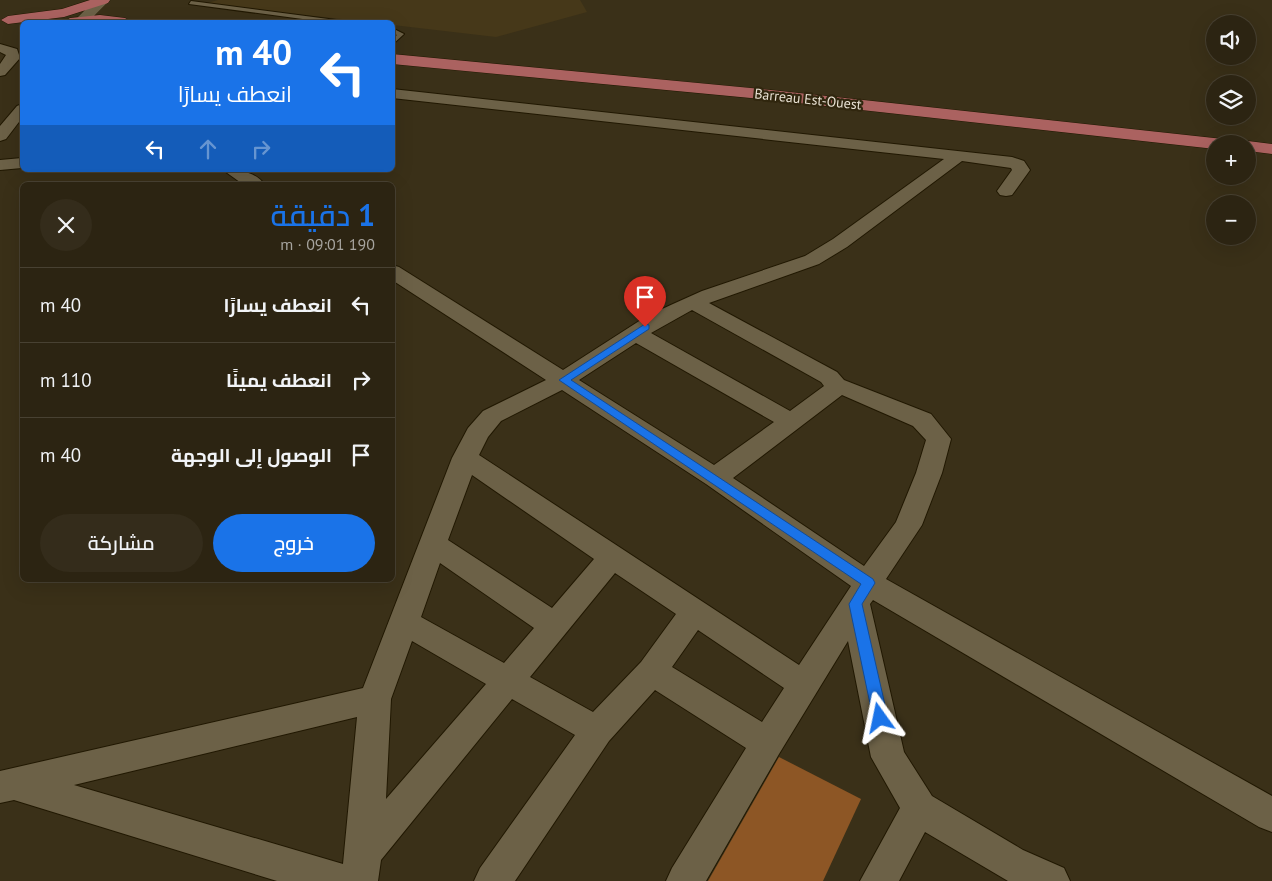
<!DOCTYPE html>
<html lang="ar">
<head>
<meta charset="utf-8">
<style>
  body { margin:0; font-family:"PT Sans",Cairo,sans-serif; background:#342c1b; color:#f1f3f6; direction:rtl; height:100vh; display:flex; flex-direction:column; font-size:19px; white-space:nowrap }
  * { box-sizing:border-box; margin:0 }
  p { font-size:16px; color:#a6a49f }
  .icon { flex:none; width:28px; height:28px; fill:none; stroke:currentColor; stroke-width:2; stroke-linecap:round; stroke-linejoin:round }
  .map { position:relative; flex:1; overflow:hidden; direction:ltr }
  .sheet { position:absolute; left:20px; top:182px; width:375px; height:400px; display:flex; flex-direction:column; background:#2c2412; border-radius:8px; box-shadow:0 5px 20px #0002,0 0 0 1px #484132; direction:rtl }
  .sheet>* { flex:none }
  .guide { position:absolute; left:20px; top:20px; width:375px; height:152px; border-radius:8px; box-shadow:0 5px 20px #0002,0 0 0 1px #484132; direction:rtl; background:#1a73e8; color:#fff; overflow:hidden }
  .buttons { position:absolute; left:1206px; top:15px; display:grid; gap:10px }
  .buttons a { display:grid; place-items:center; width:50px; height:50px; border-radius:50%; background:#2c2412; box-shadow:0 5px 20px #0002,0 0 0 1px #484132; font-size:25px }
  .pin { position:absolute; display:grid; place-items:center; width:42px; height:42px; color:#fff; margin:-51px -21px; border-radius:50% 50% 50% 0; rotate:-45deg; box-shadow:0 0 5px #0007 }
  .pin .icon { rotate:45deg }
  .me { position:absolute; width:55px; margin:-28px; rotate:348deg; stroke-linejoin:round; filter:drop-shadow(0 0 4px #0008) }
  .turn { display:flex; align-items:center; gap:18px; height:105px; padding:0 20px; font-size:22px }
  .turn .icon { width:65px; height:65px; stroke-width:2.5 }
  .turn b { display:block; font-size:35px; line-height:42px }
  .lanes { display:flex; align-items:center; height:48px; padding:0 20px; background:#0003; justify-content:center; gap:25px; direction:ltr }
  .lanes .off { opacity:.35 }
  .round { display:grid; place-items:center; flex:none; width:52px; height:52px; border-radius:26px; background:#342c1b }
  .headline { display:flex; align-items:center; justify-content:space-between; height:85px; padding:0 20px }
  h1 { font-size:30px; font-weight:600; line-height:38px; color:#1a73e8 }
  .button { display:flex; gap:10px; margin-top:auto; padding:10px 20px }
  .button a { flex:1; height:58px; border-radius:30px; background:#1a73e8; color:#fff; font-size:20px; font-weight:600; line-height:58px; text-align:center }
  .button a+a { background:#342c1b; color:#f1f3f6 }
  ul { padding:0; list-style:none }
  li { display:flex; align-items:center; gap:15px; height:75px; padding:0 20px; border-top:1px solid #484132 }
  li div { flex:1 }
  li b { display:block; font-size:19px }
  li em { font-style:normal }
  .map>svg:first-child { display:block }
  .built { fill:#463819 }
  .building { fill:#8d5625 }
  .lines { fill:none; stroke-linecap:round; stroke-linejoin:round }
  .lane-casing { stroke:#211802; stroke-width:2 }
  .street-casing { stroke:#211802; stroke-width:2 }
  .secondary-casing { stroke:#211802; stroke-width:1 }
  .primary-casing { stroke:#211802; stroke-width:1 }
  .lane { fill:#6c6147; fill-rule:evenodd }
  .street { fill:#6c6147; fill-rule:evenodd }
  .secondary { fill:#6c6147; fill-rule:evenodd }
  .primary { fill:#ab6260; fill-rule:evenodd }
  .route { fill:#1a73e8; stroke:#114b97 }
  .labels { text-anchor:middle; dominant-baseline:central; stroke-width:4.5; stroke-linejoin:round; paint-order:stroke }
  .far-street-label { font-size:14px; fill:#e9e2d4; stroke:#30260e }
</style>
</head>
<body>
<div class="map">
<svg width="1272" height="881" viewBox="0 0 1272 881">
  <rect width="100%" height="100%" fill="#3a3018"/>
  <!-- built -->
  <path class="built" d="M 218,0 L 580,0 L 587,12 L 496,37 L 393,25 L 392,22 L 369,22 L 204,4 Z"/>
  <!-- building -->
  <path class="building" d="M 779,757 L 861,799 L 823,881 L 708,881 Z"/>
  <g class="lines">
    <!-- lane casing -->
    <g class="lane-casing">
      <path id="lane" d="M 191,1 L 336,20 L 339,22 L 325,22 L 189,4 Z
        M 392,28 L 404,34 L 392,45 L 392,39 L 397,35 L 392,33 Z"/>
    </g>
    <!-- street casing -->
    <g class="street-casing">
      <path id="street" d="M 0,44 L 17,49 L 20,58 L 5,75 L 0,76 L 0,64 L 6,55 L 0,52 Z
        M 392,89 L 1012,157 L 1024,161 L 1030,170 L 1012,195 L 1006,196 L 1000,195 L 997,191 L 1012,170 L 1011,168 L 962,161 L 847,247 L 819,264 L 709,303 L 837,372 L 844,380 L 931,414 L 951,439 L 942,473 L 922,525 L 886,579 L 1272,796 L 1272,832 L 1259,827 L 873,600 L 870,604 L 904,752 L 932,796 L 1023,850 L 1064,868 L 1070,881 L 1008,881 L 925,832 L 899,881 L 860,881 L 900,808 L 871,757 L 848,641 L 779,754 L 706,881 L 666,881 L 672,868 L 746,748 L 655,690 L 609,741 L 515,881 L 474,881 L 480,868 L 575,735 L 512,699 L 381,860 L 378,881 L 277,881 L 14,800 L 0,803 L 0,771 L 363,688 L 452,458 L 468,428 L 483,411 L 546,380 L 392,280 L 392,265 L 399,267 L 563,370 L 647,316 L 673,304 L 702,291 L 805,256 L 833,239 L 944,159 L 392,98 ZM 692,310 L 821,382 L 824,386 L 790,411 L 651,333 ZM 636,343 L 774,422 L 714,465 L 579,380 ZM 562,390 L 706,484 L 851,586 L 799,665 L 479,455 L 488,437 L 501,421 ZM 842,395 L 913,426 L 926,440 L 916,473 L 896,522 L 864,566 L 733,478 ZM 472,475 L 594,559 L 552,608 L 448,540 ZM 440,563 L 534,628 L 504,663 L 421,617 ZM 615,573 L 676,614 L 641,662 L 593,712 L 530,677 ZM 698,630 L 784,688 L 762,722 L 672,667 ZM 412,641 L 486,684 L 386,799 L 391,699 ZM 357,717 L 343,864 L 74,785 Z
        M 22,104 L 22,118 L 6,139 L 0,141 L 0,126 L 17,106 Z
        M 22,158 L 22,168 L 0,170 L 0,160 Z
        M 223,170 C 239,170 255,171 265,185 L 244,185 Z"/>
    </g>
    <!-- secondary casing -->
    <g class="secondary-casing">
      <path id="secondary" d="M 95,0 L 110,0 L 88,22 L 78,22 L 76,20 L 78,17 Z"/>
    </g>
    <!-- primary casing -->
    <g class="primary-casing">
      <path id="primary" d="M 90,0 L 110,0 L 108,3 L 64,17 L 8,24 L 1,20 L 8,16 L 62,9 Z
        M 100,15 L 125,18 L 132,22 L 63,22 L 70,18 Z
        M 392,54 L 771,90 L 1223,139 L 1229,140 L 1232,144 L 1215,144 L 1215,149 L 771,100 L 392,64 Z
        M 1248,141 L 1272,144 L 1272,154 L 1248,151 L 1248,144 L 1241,144 Z"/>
    </g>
    <!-- lane -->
    <use href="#lane" class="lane"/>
    <!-- street -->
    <use href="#street" class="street"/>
    <!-- secondary -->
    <use href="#secondary" class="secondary"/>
    <!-- primary -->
    <use href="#primary" class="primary"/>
  </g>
  <!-- route -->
  <path class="route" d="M 645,324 L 649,325 L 649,329 L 571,380 L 873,579 L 875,583 L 862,604 L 888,718 L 885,723 L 880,725 L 875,723 L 873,718 L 849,604 L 861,584 L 559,380 Z"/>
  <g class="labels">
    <!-- far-street labels -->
    <g class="far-street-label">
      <text transform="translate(808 99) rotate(6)">Barreau Est-Ouest</text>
    </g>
  </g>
</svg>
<div class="buttons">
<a><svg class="icon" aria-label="sound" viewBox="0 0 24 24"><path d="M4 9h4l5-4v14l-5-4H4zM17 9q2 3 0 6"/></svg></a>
<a><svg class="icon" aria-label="layers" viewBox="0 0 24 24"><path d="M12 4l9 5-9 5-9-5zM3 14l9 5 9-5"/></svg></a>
<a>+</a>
<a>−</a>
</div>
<div class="pin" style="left:645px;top:327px;background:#d93025"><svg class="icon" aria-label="arrive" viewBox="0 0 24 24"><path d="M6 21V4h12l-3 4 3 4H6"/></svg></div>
<svg class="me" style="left:880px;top:718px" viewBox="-20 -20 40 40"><path d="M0-17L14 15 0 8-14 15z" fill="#1a73e8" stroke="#fff" stroke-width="4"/></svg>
<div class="guide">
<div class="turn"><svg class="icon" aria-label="left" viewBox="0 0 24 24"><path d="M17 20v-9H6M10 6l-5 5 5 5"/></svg><div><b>40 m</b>انعطف يسارًا</div></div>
<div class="lanes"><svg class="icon" aria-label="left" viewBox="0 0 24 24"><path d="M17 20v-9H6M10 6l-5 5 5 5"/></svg><svg class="icon off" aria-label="ahead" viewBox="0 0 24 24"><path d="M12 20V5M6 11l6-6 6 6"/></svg><svg class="icon off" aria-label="right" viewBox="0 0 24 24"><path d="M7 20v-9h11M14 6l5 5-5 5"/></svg></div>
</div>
<section class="sheet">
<div class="headline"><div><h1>1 دقيقة</h1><p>190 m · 09:01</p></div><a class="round"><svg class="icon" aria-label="close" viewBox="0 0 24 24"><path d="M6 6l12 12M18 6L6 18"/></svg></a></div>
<ul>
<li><svg class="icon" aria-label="left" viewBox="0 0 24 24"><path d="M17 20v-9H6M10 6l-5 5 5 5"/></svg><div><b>انعطف يسارًا</b></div><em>40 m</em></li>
<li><svg class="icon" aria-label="right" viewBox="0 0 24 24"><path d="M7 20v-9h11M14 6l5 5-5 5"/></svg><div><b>انعطف يمينًا</b></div><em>110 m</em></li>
<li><svg class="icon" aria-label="arrive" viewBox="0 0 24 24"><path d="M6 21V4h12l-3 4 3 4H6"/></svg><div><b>الوصول إلى الوجهة</b></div><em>40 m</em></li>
</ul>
<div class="button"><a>خروج</a><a>مشاركة</a></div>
</section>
</div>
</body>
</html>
